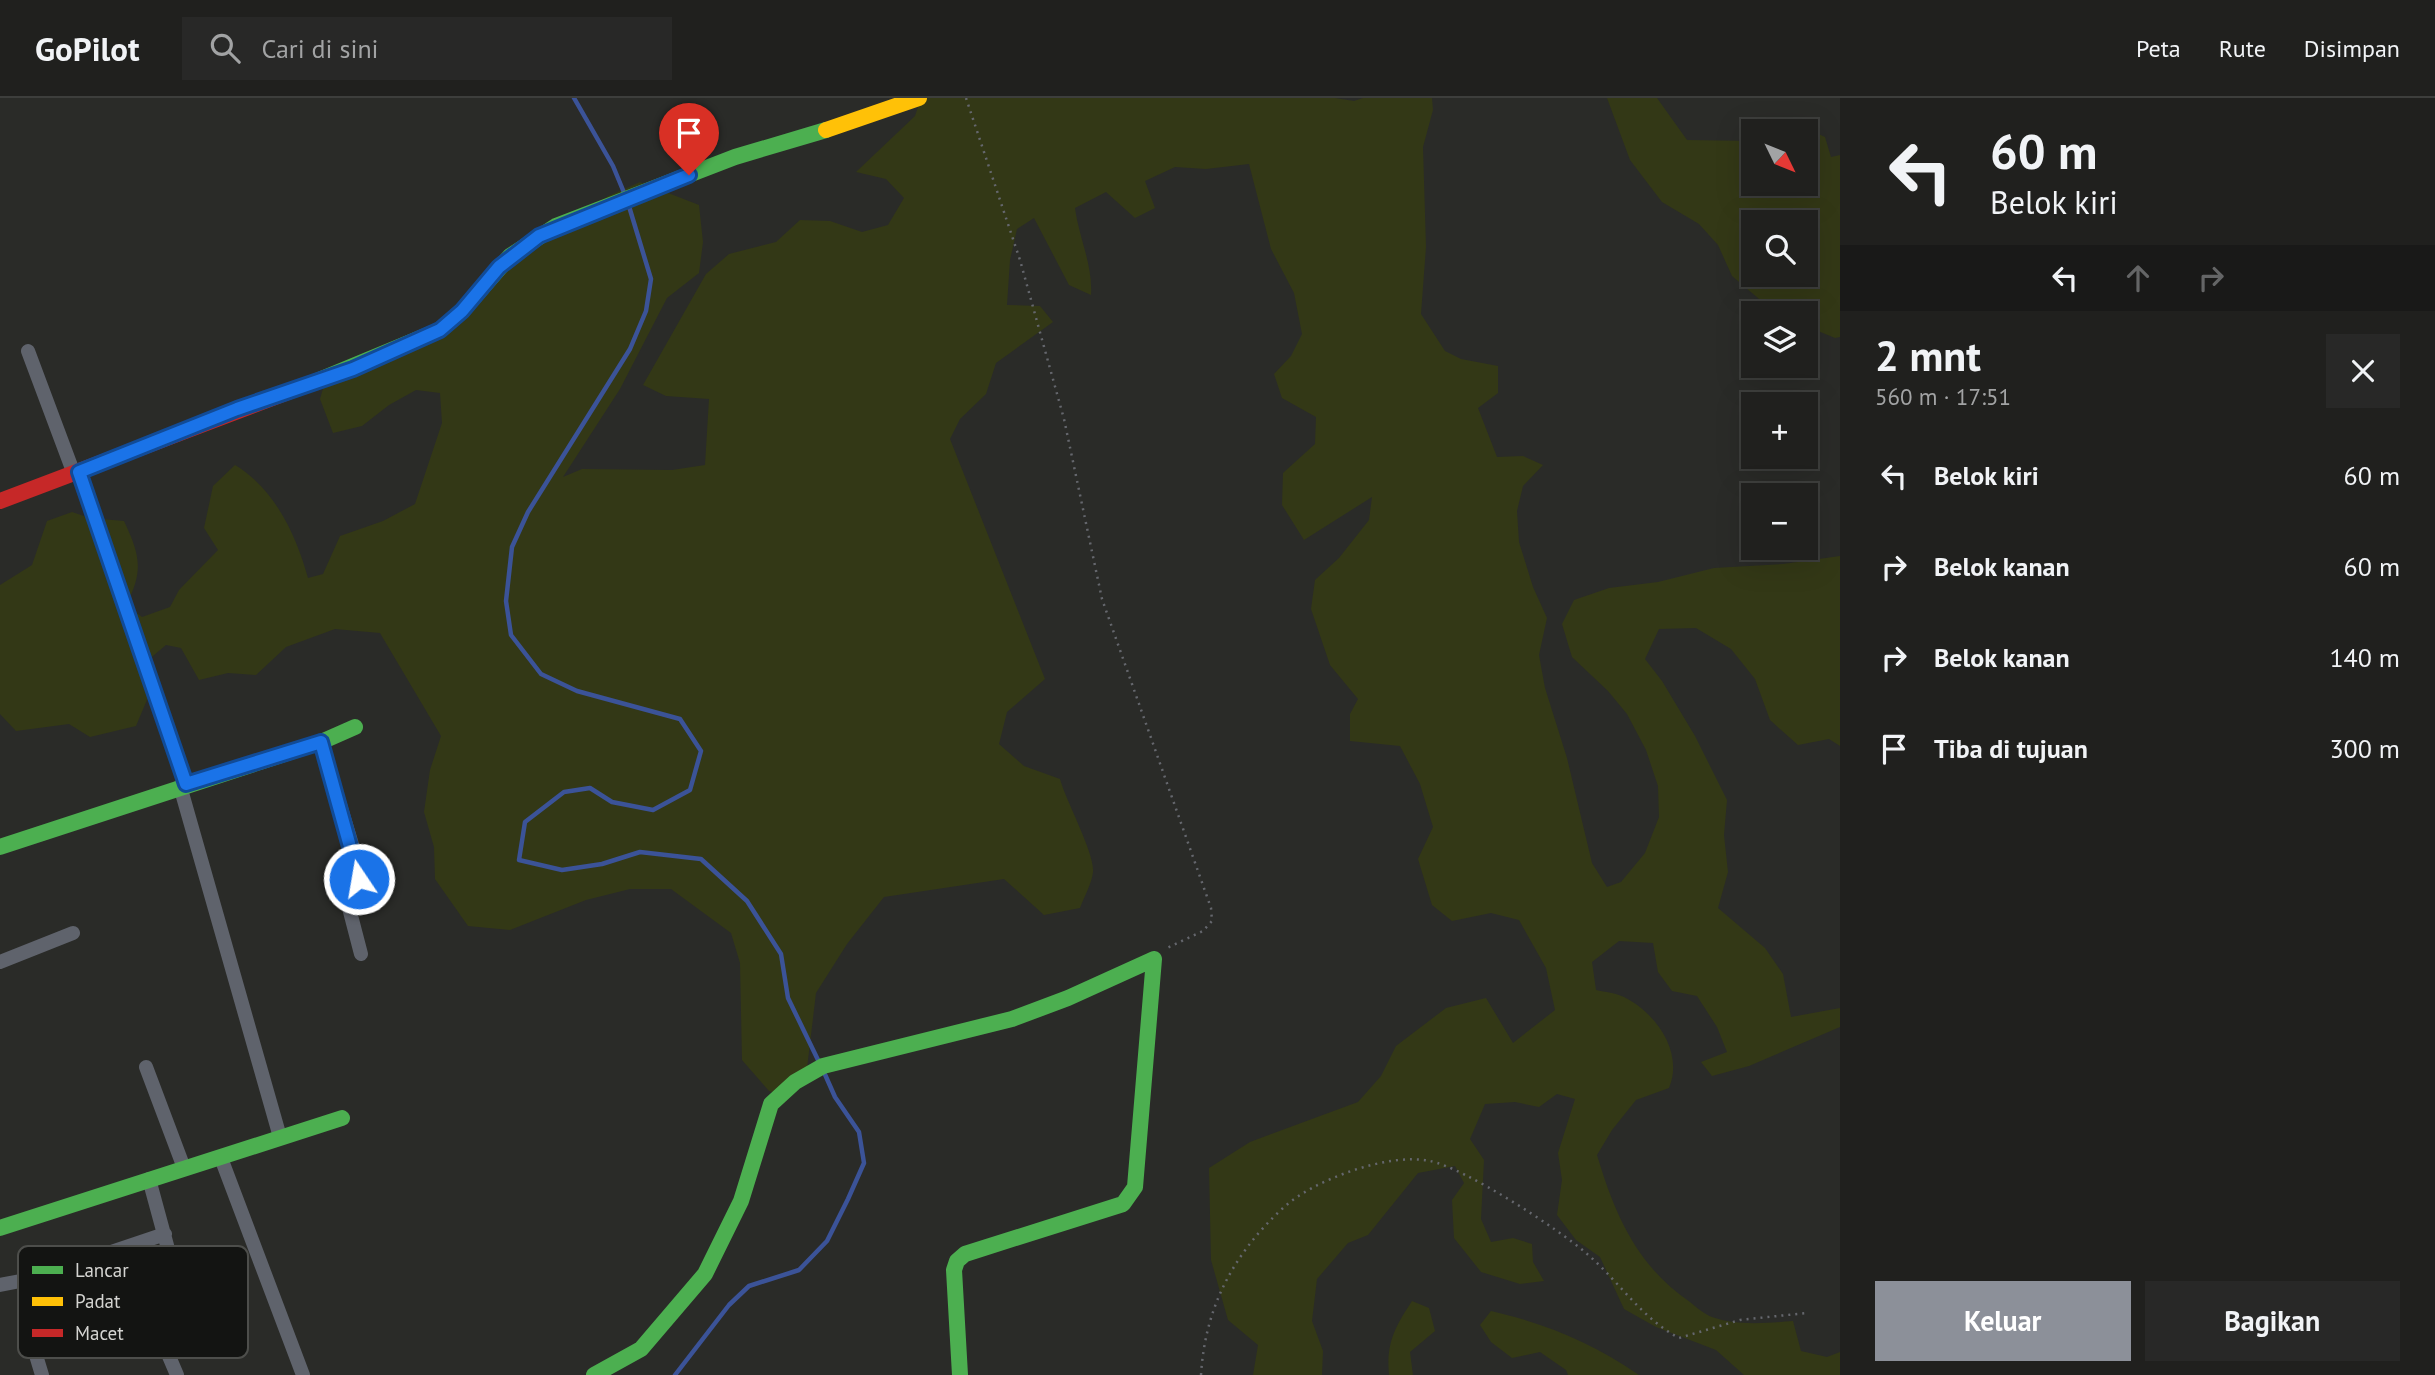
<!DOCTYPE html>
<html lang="id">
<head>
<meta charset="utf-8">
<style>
  body { margin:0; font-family:"PT Sans",sans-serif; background:#282827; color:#f1f3f6; height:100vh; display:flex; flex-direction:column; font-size:26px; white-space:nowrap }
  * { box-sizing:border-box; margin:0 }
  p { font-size:23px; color:#a2a3a4 }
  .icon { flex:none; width:38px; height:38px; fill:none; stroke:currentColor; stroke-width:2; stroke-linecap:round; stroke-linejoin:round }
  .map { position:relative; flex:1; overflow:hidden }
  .side { display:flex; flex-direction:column; background:#20201e; width:595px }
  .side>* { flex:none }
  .banner { background:#20201e; color:#f1f3f6; overflow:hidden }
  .needle { width:46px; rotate:133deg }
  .fabs { position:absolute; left:1741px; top:21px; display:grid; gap:14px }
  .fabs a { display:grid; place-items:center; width:77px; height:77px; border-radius:0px; background:#20201e; box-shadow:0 7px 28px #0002,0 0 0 2px #3d3e3c; font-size:35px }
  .pin { position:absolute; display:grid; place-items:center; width:60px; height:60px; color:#fff; margin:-72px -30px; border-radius:50% 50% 50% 0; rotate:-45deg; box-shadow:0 0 7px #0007 }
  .pin .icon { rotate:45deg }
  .me { position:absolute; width:77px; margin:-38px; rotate:348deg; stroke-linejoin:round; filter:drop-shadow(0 0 5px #0008) }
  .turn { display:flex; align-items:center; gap:24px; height:147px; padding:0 35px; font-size:32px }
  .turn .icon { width:91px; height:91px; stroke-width:2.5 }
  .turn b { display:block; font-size:49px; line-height:60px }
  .lanes { display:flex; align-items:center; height:66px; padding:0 35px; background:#0003; justify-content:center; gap:35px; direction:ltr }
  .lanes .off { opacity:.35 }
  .round { display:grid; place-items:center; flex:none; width:74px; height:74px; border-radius:0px; background:#282827 }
  .summary { display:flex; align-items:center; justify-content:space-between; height:119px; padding:0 35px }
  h1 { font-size:42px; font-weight:700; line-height:52px }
  .button { display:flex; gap:14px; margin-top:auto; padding:14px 35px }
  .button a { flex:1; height:80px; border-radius:0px; background:#8c9099; color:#fff; font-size:28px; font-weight:700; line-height:80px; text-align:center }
  .button a+a { background:#282827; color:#f1f3f6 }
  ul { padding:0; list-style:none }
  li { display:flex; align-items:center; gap:21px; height:91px; padding:0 35px }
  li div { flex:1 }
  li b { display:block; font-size:26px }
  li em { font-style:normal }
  header { display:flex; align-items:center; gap:42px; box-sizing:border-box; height:98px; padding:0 35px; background:#20201e; border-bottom:2px solid #3d3e3c }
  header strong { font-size:33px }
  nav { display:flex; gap:38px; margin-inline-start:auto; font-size:24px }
  .search { width:490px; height:63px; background:#282827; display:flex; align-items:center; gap:18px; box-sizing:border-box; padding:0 24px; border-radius:0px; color:#a2a3a4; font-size:26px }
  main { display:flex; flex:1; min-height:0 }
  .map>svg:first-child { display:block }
  .green { fill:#333816; fill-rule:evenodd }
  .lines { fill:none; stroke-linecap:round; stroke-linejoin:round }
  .stream { stroke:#3b5398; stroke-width:4.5 }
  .path { stroke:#65676d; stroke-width:2.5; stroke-dasharray:2 5; stroke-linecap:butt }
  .street { stroke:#5f636c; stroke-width:14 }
  .fast { stroke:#4caf50; stroke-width:16 }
  .slow { stroke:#ffc107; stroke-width:16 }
  .jam { stroke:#c62828; stroke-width:16 }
  .route-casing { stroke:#114b97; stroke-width:18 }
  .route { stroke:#1a73e8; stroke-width:12 }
  .key { fill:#131412; stroke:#4d4e4b; stroke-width:2 }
  .key-label { font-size:19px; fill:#d4d4d1 }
</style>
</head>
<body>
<header>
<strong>GoPilot</strong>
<div class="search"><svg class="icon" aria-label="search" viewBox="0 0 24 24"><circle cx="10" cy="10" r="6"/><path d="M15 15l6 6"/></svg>Cari di sini</div>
<nav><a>Peta</a><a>Rute</a><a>Disimpan</a></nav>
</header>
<main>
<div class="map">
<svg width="1840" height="1277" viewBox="0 0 1840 1277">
  <rect width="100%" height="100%" fill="#2a2b28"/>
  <!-- green -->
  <path class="green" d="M 921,0 L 1335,0 L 1354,3 L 1363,0 L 1432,0 L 1433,12 L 1423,49 L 1426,149 L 1421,216 L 1445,253 L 1461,261 L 1498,268 L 1498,295 L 1478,310 L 1497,359 L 1523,358 L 1543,367 L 1523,388 L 1517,413 L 1519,444 L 1533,489 L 1547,520 L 1539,557 L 1545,590 L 1567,660 L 1592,765 L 1607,789 L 1621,784 L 1645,755 L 1659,719 L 1658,688 L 1646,652 L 1627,616 L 1608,593 L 1572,559 L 1562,526 L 1574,502 L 1609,490 L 1658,484 L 1714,470 L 1783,466 L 1840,458 L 1840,648 L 1829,641 L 1798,647 L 1770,622 L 1755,581 L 1731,551 L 1696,530 L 1659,531 L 1645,561 L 1662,583 L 1695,638 L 1727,702 L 1724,737 L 1728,774 L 1718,810 L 1765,850 L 1783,876 L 1791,919 L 1840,910 L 1840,929 L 1749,968 L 1712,978 L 1701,964 L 1727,954 L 1717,929 L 1697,898 L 1672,893 L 1658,874 L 1653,845 L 1619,843 L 1592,864 L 1596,892 C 1605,894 1616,895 1624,899 C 1656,915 1684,954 1669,990 L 1636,1002 L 1612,1032 L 1597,1057 C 1615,1117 1637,1168 1690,1204 C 1696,1209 1704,1216 1712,1219 C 1737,1228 1767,1225 1793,1223 L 1801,1253 L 1827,1259 L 1840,1254 L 1840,1277 L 1744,1277 L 1716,1252 L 1656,1229 L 1624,1211 L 1600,1159 L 1576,1142 L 1557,1117 L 1562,1082 L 1558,1055 L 1575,1001 L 1557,996 L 1539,1009 L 1515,1004 L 1485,1006 L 1470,1041 L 1484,1062 L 1481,1121 L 1491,1144 L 1513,1140 L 1532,1146 L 1533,1164 L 1544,1183 L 1520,1186 L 1481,1174 L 1454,1140 L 1452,1102 L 1464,1085 L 1455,1068 L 1418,1075 L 1368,1137 L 1348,1145 L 1317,1181 L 1312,1223 L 1323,1253 L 1322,1277 L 1253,1277 L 1258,1247 L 1228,1222 L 1211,1162 L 1209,1070 L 1250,1044 L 1358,1004 L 1381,978 L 1396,948 L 1446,910 L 1486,900 L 1513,945 L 1555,912 L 1546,870 L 1519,822 L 1491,815 L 1452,823 L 1432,807 L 1418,761 L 1433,729 L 1420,686 L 1400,648 L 1350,643 L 1350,616 L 1358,601 L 1330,567 L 1311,511 L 1315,482 L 1339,460 L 1369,422 L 1372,399 L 1304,442 L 1282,407 L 1283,375 L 1315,346 L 1316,319 L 1282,300 L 1274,276 L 1291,258 L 1302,236 L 1294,195 L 1271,151 L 1249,66 L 1206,71 L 1175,69 L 1145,83 L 1155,110 L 1135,120 L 1106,94 L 1075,110 C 1079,140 1093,167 1091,197 L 1069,187 L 1034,120 L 1017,131 L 1010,162 L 1007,207 L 1040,208 L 1053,224 L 996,265 L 986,296 L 960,321 L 950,341 L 1045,581 L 1007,614 L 999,646 L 1024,668 L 1060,681 C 1066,703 1095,756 1093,774 C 1092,785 1084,799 1080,810 L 1044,817 L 1004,781 L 884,799 L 847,846 L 816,895 L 805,987 L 786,999 L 769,993 L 742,962 L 740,865 L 731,835 L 671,791 L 630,791 L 586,802 L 510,832 L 468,828 L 435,781 L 434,749 L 424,714 L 430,672 L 441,638 L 380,535 L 335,531 L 286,549 L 256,577 L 228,575 L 199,582 L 181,550 L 166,547 L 147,563 L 149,597 L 136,628 L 90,639 L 69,626 L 16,633 L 0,616 L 0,487 L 32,467 L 47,423 L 72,414 L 90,420 L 124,423 C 140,457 144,473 126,507 L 142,519 L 170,509 L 179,492 L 218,452 L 204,430 L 213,388 L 235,367 C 275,391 296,437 308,480 L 323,476 L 340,438 L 383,423 L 415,406 L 442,325 L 440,295 L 416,292 L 389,307 L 362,328 L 333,335 L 320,301 L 326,280 L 407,247 L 608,98 L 640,84 L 699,107 L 703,144 L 699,175 L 667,200 L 620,291 L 563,379 L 582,371 L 672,372 L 705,367 L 709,301 L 666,298 L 643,287 L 706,176 L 729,156 L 776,144 L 800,122 L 830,123 L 862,134 L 888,127 L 904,100 L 886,81 L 856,74 L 915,18 Z
    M 1607,0 L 1657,0 L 1687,42 L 1753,43 L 1754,86 L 1806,86 L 1806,33 L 1781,33 L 1796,26 L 1825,39 L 1831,59 L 1840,57 L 1840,239 L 1835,240 L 1806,228 L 1806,215 L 1780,215 L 1765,206 L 1732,178 L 1718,147 L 1699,126 L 1662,104 L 1630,62 ZM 1754,124 L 1806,124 L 1806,177 L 1754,177 Z
    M 1412,1203 L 1429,1210 L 1435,1233 L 1410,1254 L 1413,1277 L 1389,1277 C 1386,1245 1395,1229 1412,1203 Z
    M 1491,1213 C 1547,1226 1592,1245 1639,1277 L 1568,1277 L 1566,1272 L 1540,1254 L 1512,1260 L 1491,1244 L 1480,1227 Z"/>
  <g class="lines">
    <!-- stream -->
    <path class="stream" d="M 574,0 L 613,68 L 625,97
      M 628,105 L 651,181 L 646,213 L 630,251 L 528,414 L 512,449 L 506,503 L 511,537 L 541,576 L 577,593 L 680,621 L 701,653 L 690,692 L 653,712 L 612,704 L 590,690 L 564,694 L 525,724 L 519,762 L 562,772 L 602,766 L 640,754 L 701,761 L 747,803 L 781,856 L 788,900 L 819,964
      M 675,1277 L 729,1207 L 749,1188 L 799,1172 L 827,1143 L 848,1101 L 864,1065 L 859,1034 L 835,999 L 823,972"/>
    <!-- path -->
    <path class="path" d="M 966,0 L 1020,162 L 1064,321 L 1102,501 L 1211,810 L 1212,823 L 1203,833 L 1167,850
      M 1201,1277 C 1205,1210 1233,1156 1283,1110 C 1313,1082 1389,1054 1430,1063 C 1465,1070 1557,1130 1586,1155 C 1618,1182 1641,1220 1679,1240 L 1740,1222 L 1806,1215"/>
    <!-- street -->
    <path class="street" d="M 28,253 L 74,376
      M 79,374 L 186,686
      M 321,644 L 360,773 C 359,787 347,792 348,806 L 361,856
      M 180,688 L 280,1039
      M 0,864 L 73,835
      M 146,969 L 184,1070
      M 221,1060 L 303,1277
      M 149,1081 L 171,1162 L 163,1182 L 168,1202 L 151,1216 L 177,1277
      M 31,1181 L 165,1136
      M 0,1187 L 31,1181 L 45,1219 L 43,1224 L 28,1231 L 42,1277"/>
    <!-- fast -->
    <path class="fast" d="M 317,283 L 440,232 L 462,213 L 510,158 L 556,128 L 735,59 L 826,32
      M 0,749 L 321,644 L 355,629
      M 0,1130 L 342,1020
      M 594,1277 L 641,1251 L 705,1176 L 741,1103 L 771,1006 L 795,984 L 823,968 L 1012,921 L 1068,900 L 1154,861
      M 960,1277 L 954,1172 L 957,1163 L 965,1156 L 1123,1106 L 1135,1089 L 1154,861"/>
    <!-- slow -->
    <path class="slow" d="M 826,32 L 919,0"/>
    <!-- jam -->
    <path class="jam" d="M 0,403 L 317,283"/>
  </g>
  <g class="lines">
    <!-- route casing -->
    <g class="route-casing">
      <path id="route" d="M 359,781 L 321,644 L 186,686 L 79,374 L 237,311 L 353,271 L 440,232 L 462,213 L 499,169 L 539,138 L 689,77"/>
    </g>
    <!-- route -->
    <use href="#route" class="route"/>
  </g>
  <!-- legend -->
  <rect x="18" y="1148" width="230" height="112" rx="10" class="key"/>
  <rect x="32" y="1168" width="31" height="8" fill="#4caf50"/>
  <rect x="32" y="1199" width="31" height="9" fill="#ffc107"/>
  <rect x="32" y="1231" width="31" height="8" fill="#c62828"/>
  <g class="key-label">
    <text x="75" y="1179">Lancar</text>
    <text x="75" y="1210">Padat</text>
    <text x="75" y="1242">Macet</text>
  </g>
</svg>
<div class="fabs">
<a><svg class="needle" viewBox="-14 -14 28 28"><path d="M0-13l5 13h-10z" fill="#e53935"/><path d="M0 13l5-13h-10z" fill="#a2a3a4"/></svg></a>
<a><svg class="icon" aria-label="search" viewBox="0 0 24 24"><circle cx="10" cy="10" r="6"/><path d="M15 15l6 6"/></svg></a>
<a><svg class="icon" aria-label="layers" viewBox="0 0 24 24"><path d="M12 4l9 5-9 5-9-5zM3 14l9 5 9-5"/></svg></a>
<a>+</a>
<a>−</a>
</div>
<div class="pin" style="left:689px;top:77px;background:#d93025"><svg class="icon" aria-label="arrive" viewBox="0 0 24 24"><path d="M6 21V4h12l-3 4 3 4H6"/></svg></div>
<svg class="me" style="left:359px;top:781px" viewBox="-20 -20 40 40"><circle r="17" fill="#1a73e8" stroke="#fff" stroke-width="3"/><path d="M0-11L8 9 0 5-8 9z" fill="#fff"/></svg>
</div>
<section class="side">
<div class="banner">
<div class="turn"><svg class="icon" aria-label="left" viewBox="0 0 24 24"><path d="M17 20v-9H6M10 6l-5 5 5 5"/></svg><div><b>60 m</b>Belok kiri</div></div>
<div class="lanes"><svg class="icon" aria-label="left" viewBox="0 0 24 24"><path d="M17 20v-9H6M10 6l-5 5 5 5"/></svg><svg class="icon off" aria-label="ahead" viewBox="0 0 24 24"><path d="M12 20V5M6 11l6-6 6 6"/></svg><svg class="icon off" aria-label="right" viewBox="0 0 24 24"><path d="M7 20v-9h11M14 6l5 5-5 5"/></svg></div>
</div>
<div class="summary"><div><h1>2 mnt</h1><p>560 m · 17:51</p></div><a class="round"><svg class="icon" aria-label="close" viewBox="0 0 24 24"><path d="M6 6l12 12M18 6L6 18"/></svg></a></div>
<ul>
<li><svg class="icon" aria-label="left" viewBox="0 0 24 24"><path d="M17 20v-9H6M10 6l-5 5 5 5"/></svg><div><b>Belok kiri</b></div><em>60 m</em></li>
<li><svg class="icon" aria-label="right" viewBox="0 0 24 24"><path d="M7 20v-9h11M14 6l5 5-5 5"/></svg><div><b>Belok kanan</b></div><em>60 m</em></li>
<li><svg class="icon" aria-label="right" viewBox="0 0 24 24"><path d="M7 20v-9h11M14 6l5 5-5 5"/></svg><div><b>Belok kanan</b></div><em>140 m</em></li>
<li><svg class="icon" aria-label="arrive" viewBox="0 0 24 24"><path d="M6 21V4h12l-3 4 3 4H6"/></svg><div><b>Tiba di tujuan</b></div><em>300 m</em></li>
</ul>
<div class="button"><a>Keluar</a><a>Bagikan</a></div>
</section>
</main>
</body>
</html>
